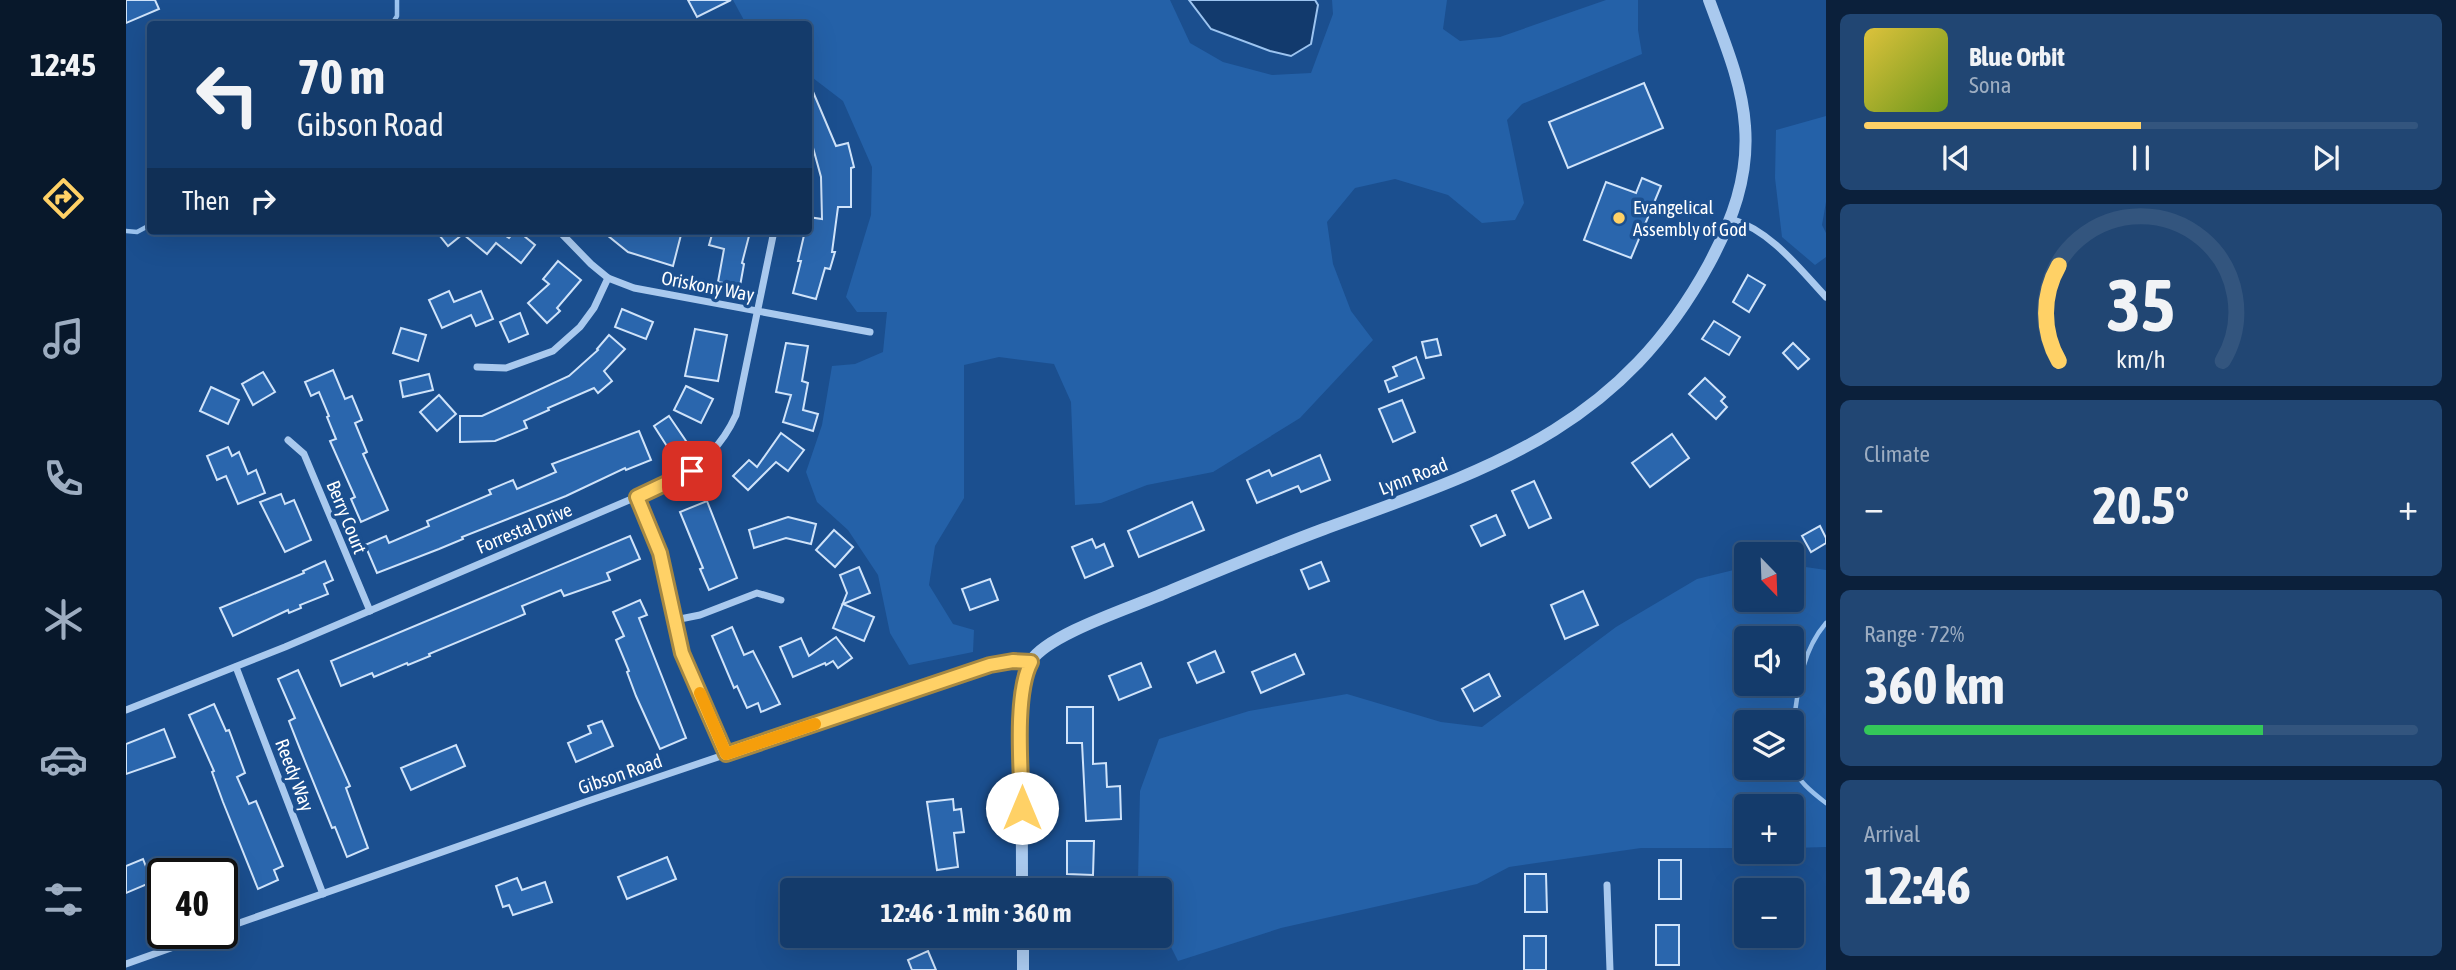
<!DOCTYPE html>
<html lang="en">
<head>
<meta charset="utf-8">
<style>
	body { margin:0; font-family:"Asap Condensed",sans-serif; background:#214673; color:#f1f3f6; height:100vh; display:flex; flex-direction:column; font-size:26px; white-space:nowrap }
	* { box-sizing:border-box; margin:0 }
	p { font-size:23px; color:#9dadc1 }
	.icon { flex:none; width:38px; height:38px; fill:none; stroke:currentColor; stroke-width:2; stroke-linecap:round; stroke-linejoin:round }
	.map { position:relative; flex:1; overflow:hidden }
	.panel { display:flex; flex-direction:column; gap:14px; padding:14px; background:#0b203b; width:630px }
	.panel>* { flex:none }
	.guide { position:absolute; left:21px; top:21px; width:665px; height:214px; border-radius:7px; box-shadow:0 7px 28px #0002,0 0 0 2px #33557e; background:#143b6b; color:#f1f3f6; overflow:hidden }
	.needle { width:46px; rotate:157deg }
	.controls { position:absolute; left:1608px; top:542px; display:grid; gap:14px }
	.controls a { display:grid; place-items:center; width:70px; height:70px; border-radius:7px; background:#143b6b; box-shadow:0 7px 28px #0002,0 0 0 2px #33557e; font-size:35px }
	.speed { position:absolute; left:21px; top:858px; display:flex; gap:14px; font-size:35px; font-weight:700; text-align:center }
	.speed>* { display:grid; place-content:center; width:91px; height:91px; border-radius:50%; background:#143b6b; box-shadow:0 7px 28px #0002,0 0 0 2px #33557e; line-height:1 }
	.speed .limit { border:4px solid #111; border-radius:10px; background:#fff; color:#111 }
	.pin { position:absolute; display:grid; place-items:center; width:60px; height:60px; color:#fff; margin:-30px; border-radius:14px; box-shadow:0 4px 10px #0006 }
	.me { position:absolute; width:77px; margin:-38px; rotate:0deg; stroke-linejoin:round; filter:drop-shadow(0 0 5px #0008) }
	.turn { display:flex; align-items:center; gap:24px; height:147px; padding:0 35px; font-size:32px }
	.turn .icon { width:91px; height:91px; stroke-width:2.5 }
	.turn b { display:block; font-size:49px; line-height:60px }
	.then { display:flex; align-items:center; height:66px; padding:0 35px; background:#0003; gap:14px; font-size:26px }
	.big { font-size:52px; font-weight:700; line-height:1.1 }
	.panel .card { flex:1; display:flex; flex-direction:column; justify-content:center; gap:10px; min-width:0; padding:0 24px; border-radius:10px; background:#214673 }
	.panel .dial { align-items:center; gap:0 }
	.dial svg { height:182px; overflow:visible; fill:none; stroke:#33557e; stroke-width:7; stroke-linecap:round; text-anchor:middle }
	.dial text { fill:#f1f3f6; stroke:none }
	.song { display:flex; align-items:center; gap:21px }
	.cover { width:84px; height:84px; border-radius:10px; background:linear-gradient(135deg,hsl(50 70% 55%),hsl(80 70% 35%)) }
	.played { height:7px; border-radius:4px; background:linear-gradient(90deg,#ffd166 50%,#33557e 50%) }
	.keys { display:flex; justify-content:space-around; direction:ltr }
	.heat { display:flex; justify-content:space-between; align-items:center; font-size:38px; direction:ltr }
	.charge { height:10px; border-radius:5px; background:linear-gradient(90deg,#34c759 72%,#33557e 0) }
	.trip { position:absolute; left:654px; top:878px; width:392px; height:70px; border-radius:7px; background:#143b6b; box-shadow:0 7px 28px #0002,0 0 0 2px #33557e; font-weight:700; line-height:70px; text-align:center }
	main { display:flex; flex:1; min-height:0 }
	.tab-bar { display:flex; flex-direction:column; width:126px; justify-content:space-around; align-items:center; background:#08182b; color:#9dadc1 }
	.tab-bar .icon { width:49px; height:49px }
	.tab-bar .on { color:#ffd166 }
	.tab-bar b { font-size:32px; color:#f1f3f6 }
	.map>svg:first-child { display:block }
	.green { fill:#2461a8; fill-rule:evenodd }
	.water { fill:#123a6d; stroke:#9cc4f0; stroke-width:2 }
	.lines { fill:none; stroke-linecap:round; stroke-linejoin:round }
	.stream { stroke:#9cc4f0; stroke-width:4.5 }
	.building { fill:#2a66ad; stroke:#cfe3fa; stroke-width:2 }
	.minor { stroke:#a9c9ee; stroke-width:7 }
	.tertiary { stroke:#a9c9ee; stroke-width:12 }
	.route-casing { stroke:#a68842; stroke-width:18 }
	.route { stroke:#ffd166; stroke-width:12 }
	.slow { stroke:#f59e0b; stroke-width:12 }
	.poi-dot { fill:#ffd166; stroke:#1b4f8f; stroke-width:2.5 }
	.labels { text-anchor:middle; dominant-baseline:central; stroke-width:7; stroke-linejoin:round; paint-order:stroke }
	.poi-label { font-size:19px; fill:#fff; stroke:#1b4f8f; text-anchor:start }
	.street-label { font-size:19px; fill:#fff; stroke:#1b4f8f }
</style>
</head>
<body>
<main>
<nav class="tab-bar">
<b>12:45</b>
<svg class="icon on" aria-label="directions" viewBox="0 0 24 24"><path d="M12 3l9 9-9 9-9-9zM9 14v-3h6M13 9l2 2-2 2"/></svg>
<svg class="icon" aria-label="music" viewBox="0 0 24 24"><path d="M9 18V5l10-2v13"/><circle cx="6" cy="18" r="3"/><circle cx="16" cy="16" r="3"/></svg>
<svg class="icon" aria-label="phone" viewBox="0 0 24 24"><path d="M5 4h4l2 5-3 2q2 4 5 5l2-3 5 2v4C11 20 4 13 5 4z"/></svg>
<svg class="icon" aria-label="climate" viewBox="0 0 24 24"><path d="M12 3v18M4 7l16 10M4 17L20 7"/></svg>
<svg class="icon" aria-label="car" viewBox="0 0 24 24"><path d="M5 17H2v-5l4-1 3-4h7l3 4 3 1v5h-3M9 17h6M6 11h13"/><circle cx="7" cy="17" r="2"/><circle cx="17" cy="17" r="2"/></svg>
<svg class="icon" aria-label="filters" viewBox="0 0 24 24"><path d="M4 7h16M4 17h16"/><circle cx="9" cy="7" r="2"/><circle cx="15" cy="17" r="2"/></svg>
</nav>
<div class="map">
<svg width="1700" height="970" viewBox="0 0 1700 970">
	<rect width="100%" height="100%" fill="#1b4f8f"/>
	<g class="green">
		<polygon points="607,0 1044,0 1064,43 1097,62 1146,75 1185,73 1207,14 1206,0 1321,0 1317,29 1334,41 1374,37 1480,0 1512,0 1512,30 1516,54 1396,104 1381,120 1398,203 1389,220 1356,223 1322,195 1269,179 1229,188 1201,222 1207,264 1225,311 1247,340 1174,418 1087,472 1021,485 975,503 949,505 945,402 928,364 873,357 838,365 838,498 809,546 803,585 827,624 848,630 847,652 783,665 764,633 752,575 722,530 691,502 680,472 696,425 706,366 729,364 757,352 761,312 731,312 720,297 745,215 746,167 717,101 683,75 682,24 620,24"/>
		<polygon points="1700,116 1700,202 1696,225 1700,233 1700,257 1689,265 1656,237 1649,178 1650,130"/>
		<path d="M1666 565 1700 570V847L1666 848V807H1620V848H1515L1383 867 1351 884 1155 928 1052 961 1034 925V891H1017L1012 880 1014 791 1033 739 1123 711 1221 694 1315 722 1356 727 1490 627 1571 579 1620 567V600H1666ZM1620 639H1666V684H1620ZM1620 723H1666V768H1620Z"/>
	</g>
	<polygon class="water" points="1063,0 1189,0 1192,5 1185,44 1165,56 1144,51 1085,29"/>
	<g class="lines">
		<g class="stream">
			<polyline points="266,24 271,16 271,0"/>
			<polyline points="0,231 11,232 24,225"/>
			<path d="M1666 734C1672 695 1673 654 1700 623"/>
			<path d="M1666 764C1670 780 1687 793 1700 803"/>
		</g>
	</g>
	<g class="building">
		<polygon points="0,0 29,0 33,9 0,23"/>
		<polygon points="562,0 605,0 571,17"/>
		<polygon points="682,80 710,146 722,143 728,167 725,168 725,207 712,207 706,252 709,252 704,269 699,268 690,299 667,293 675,261 672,261 679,231 682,231 682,217 696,219 695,177 686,144 682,146"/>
		<polygon points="1518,83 1537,128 1442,168 1423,122"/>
		<polygon points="1516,178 1535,186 1505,258 1458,240 1480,182 1510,193"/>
		<polygon points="310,231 380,231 377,234 383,238 389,231 392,231 409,245 395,263 370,243 361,254 337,234 322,246"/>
		<polygon points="476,231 556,231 547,266 502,252"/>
		<polygon points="587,231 605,231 623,236 616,263 618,264 614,286 592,282 598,249 583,245"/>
		<polygon points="432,261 455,280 431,308 434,311 421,323 402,303 423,284 417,279"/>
		<polygon points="1622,275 1639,285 1623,312 1607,302"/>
		<polygon points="323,291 328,302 355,291 367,319 350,326 345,315 316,328 303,300"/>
		<polygon points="496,309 527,322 520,339 489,327"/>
		<polygon points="394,313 402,334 383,342 374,322"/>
		<polygon points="1588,321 1614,337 1603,355 1576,339"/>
		<polygon points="275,328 300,335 292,361 267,353"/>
		<polygon points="569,329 601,335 592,381 559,376"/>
		<polygon points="483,335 499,349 478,371 486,381 472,393 468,388 422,408 423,410 398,421 401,428 369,441 334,442 334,416 356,416 443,376 472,350 471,349"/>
		<polygon points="1311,339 1315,355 1300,358 1296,342"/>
		<polygon points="660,343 682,346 676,381 682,383 677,410 692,414 687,431 657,422 665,395 650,392"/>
		<polygon points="1667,343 1683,359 1672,369 1657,353"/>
		<polygon points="1290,357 1298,378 1263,392 1259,381 1271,376 1267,367"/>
		<polygon points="207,370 219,399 226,396 236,420 229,423 241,452 237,454 262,510 235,522 225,499 229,497 204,441 210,439 201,417 203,416 193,392 185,396 179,382"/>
		<polygon points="137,372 149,392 127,405 116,384"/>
		<polygon points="303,374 307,390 277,397 274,381"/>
		<polygon points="1579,378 1599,397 1595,401 1601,407 1590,419 1563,394"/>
		<polygon points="560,386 587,399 575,423 548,410"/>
		<polygon points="85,387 113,400 102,424 74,411"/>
		<polygon points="313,395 330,414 311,431 294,412"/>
		<polygon points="1276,400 1289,432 1267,442 1253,409"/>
		<polygon points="543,416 560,441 544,451 528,426"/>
		<polygon points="513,431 525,460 500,470 499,468 440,496 336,537 337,539 313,549 251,573 239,545 260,536 263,543 303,526 301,521 365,494 363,490 387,480 391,489 430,472 426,464"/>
		<polygon points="655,433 678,450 662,471 650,462 622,490 607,476 623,460 631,467"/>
		<polygon points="1546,434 1563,458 1524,487 1506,463"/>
		<polygon points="102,447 106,456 113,452 122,474 130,470 139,493 112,504 100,476 91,480 81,456"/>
		<polygon points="1194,455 1204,480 1175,492 1172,486 1131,503 1121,480 1143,470 1146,476"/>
		<polygon points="1408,481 1425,518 1403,528 1386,491"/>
		<polygon points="155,494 159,504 168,500 185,540 159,552 134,502"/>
		<polygon points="581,501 611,578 583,590 574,569 577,568 554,512"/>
		<polygon points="1066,502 1078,530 1013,557 1002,531"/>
		<polygon points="1370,515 1379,535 1355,546 1345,526"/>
		<polygon points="662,517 690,524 685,544 660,538 628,548 623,530"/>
		<polygon points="1694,526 1700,538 1700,543 1685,552 1676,536"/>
		<polygon points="708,530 727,547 709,567 690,550"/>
		<polygon points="504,536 514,559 481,573 484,580 438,596 435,590 396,606 399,614 303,654 304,656 282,665 281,663 248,677 246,673 215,686 205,661"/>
		<polygon points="966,539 970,548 978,544 987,566 959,578 946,547"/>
		<polygon points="199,561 207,580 198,584 202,594 174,605 175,608 163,613 162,610 107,636 94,608 178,573 177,571"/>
		<polygon points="1195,562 1203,581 1183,589 1175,570"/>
		<polygon points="733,567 744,593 717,604 748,617 738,641 707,628 721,593 714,575"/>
		<polygon points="864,579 872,600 844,610 836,589"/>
		<polygon points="1457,591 1472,625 1439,639 1425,605"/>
		<polygon points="514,600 521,615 513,618 560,738 534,749 510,696 501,672 503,671 490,640 498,636 487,612"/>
		<polygon points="606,627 618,655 627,651 654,704 635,712 632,703 621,708 611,686 608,688 586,636"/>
		<polygon points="710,637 726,658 712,668 707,661 700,665 699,663 667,677 654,647 675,638 683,656"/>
		<polygon points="1089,651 1098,672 1071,683 1062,663"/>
		<polygon points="1169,654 1178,674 1135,693 1126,672"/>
		<polygon points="1015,663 1025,687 993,700 983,676"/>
		<polygon points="172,670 224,786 220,788 242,848 221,857 209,827 206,828 174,749 163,721 169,718 152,679"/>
		<polygon points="1363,674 1374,696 1348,711 1336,689"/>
		<polygon points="88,704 100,731 103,730 119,773 111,777 123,804 130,801 157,866 148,870 152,880 132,889 97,802 86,772 88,771 63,715"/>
		<polygon points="941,707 967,707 967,764 980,763 981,787 994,786 995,819 960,821 956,743 941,743"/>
		<polygon points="476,721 487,746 450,762 442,743 465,733 462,726"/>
		<polygon points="38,729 49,757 0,774 0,744"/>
		<polygon points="330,745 339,766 285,790 275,768"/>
		<polygon points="827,799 828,810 835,809 838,832 828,833 832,867 811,870 801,802"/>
		<polygon points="941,841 968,841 967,875 941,874"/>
		<polygon points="541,857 550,879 501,899 492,877"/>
		<polygon points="17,859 26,882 0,893 0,866"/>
		<rect x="1533" y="860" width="22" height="39"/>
		<polygon points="1399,874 1420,874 1421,912 1399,912"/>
		<polygon points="391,878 396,890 419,882 426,902 387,915 383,905 377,907 370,886"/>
		<rect x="1530" y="925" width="23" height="40"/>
		<rect x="1398" y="936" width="22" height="34"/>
		<polygon points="802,951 810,970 786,970 782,960"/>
	</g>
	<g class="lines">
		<g class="minor">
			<path d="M1605 219C1644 230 1673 268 1700 297"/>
			<polyline points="433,231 465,264 482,278 508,288 744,332"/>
			<polyline points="351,367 380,368 427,351 454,327 468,308 482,278"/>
			<polyline points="162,440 178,454 244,611"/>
			<polyline points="511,497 534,553 556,653 600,754"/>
			<polyline points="549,620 574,615 631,593 655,600"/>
			<polyline points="110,667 197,894"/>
			<path d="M0 710 159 647 543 483C574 468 596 446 610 415L648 231"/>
			<polyline points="1481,885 1484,970"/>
			<polyline points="96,929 459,802 864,665 887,661 905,662"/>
			<polyline points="0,964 87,933"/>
		</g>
		<g class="tertiary">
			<path d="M896 891C896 851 896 812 895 772 895 742 889 687 905 661 922 634 1007 607 1039 593 1092 571 1144 549 1198 529 1363 469 1493 429 1583 264 1606 221 1623 177 1619 126 1616 82 1598 41 1583 0"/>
			<polyline points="897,936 897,970"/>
		</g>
	</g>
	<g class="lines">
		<defs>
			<path id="route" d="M566 471 511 497 534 553 556 653 600 754 864 665 887 661 905 662C888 694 895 770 896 808"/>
		</defs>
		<use href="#route" class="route-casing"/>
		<use href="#route" class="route"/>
		<polyline class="slow" points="574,693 600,754 689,724"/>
	</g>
	<circle class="poi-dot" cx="1493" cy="218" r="7"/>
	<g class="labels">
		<g class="poi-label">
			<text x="1507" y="207">Evangelical<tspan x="1507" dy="22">Assembly of God</tspan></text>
		</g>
		<g class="street-label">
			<text transform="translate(582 286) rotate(11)">Oriskony Way</text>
			<text transform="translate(1287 476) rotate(-21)">Lynn Road</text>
			<text transform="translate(221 517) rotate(68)">Berry Court</text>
			<text transform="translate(398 528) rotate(-23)">Forrestal Drive</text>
			<text transform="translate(494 774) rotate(-19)">Gibson Road</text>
			<text transform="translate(169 775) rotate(69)">Reedy Way</text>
		</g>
	</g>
</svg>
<div class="controls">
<a><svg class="needle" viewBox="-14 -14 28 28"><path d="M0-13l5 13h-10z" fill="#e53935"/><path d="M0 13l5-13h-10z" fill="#9dadc1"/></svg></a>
<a><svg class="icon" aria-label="sound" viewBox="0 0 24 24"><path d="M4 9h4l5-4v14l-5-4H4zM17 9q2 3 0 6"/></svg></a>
<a><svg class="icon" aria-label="layers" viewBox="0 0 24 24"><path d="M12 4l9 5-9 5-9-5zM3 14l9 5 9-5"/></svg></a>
<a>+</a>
<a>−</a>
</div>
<div class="speed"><div class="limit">40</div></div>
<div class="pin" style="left:566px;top:471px;background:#d93025"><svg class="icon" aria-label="arrive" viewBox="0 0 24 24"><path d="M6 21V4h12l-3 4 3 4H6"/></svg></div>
<svg class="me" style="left:896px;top:808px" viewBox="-20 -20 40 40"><circle r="19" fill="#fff"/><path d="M0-13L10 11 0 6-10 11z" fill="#ffd166"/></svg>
<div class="trip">12:46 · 1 min · 360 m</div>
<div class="guide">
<div class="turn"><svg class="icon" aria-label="left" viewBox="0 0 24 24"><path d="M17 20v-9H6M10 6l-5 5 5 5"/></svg><div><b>70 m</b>Gibson Road</div></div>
<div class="then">Then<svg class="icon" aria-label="right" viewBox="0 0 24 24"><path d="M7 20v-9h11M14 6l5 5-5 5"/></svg></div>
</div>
</div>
<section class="panel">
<div class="card">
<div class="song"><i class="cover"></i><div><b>Blue Orbit</b><p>Sona</p></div></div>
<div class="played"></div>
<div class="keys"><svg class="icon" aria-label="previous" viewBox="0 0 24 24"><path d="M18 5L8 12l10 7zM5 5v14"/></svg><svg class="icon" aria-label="pause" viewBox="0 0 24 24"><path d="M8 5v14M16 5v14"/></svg><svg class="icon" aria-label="next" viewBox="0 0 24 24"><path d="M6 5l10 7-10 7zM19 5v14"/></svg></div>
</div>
<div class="card dial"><svg viewBox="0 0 100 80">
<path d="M14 69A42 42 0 1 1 86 69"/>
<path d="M14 69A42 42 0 0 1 14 27" stroke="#ffd166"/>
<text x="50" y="56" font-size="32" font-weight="700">35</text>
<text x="50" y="72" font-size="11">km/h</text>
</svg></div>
<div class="card"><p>Climate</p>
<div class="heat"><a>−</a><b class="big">20.5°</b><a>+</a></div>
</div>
<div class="card"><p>Range · 72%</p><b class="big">360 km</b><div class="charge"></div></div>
<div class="card"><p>Arrival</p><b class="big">12:46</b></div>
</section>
</main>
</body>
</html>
